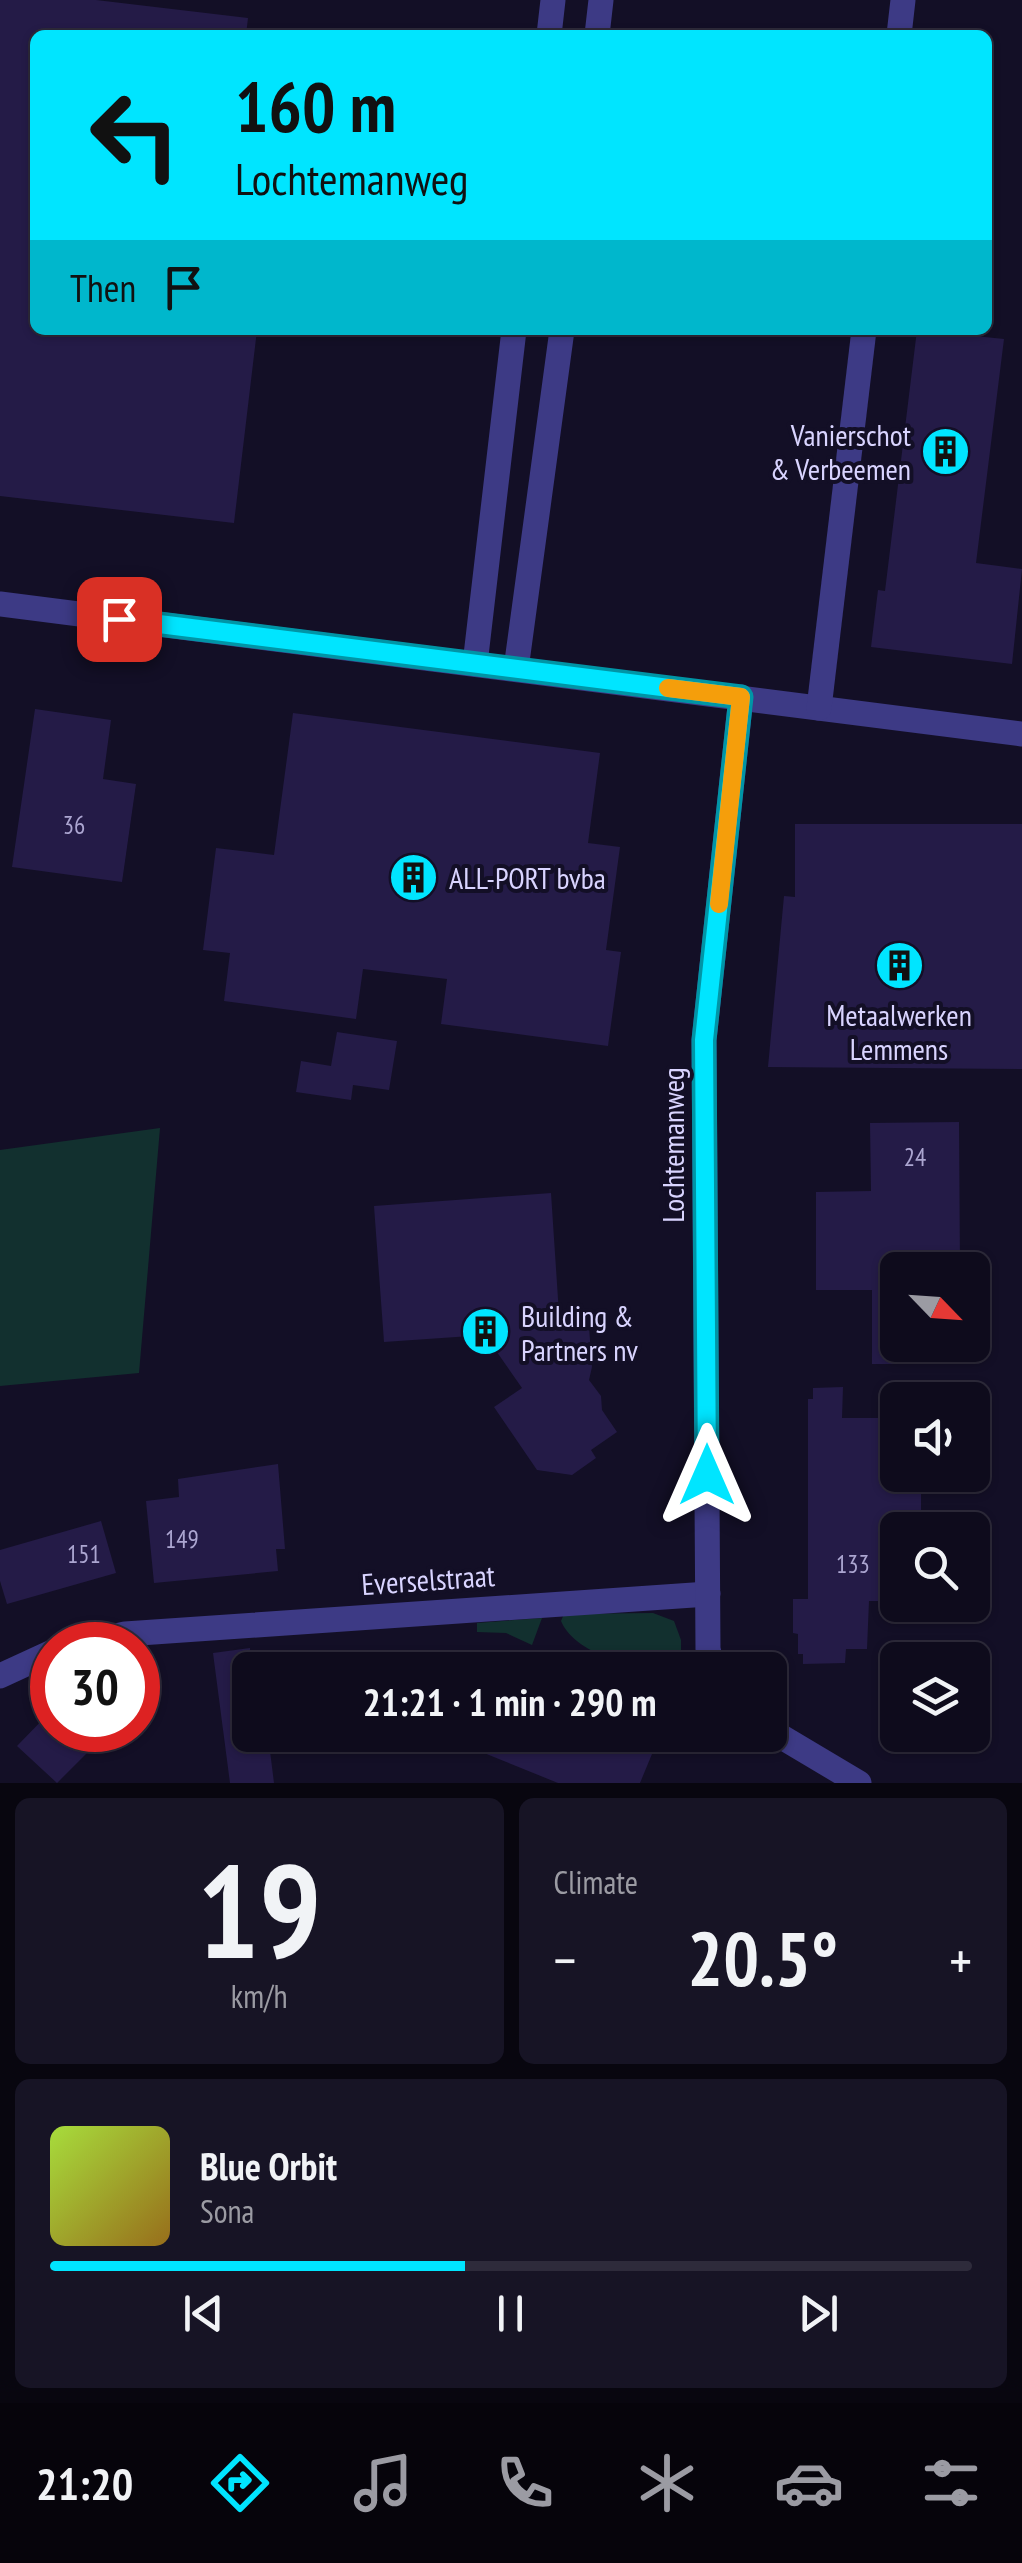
<!DOCTYPE html>
<html lang="en">
<head>
<meta charset="utf-8">
<style>
	body { margin:0; font-family:"PT Sans Narrow",sans-serif; background:#171425; color:#f1f3f6; height:100vh; display:flex; flex-direction:column; font-size:38px; white-space:nowrap }
	* { box-sizing:border-box; margin:0 }
	p { font-size:32px; color:#9b9ba3 }
	.icon { flex:none; width:55px; height:55px; fill:none; stroke:currentColor; stroke-width:2; stroke-linecap:round; stroke-linejoin:round }
	.map { position:relative; height:1783px; overflow:hidden }
	.drawer { display:flex; flex-direction:column; gap:15px; padding:15px; background:#08060f; flex:1 }
	.drawer>* { flex:none }
	.top-card { position:absolute; left:30px; top:30px; width:962px; height:305px; border-radius:15px; box-shadow:0 2px 8px #0004,0 0 0 2px #2e2b3b; background:#00e5ff; color:#111; overflow:hidden }
	.needle { width:65px; rotate:115deg }
	.tools { position:absolute; left:880px; top:1252px; display:grid; gap:20px }
	.tools a { display:grid; place-items:center; width:110px; height:110px; border-radius:15px; background:#0e0b1c; box-shadow:0 2px 8px #0004,0 0 0 2px #2e2b3b; font-size:50px }
	.speed { position:absolute; left:30px; top:1622px; display:flex; gap:20px; font-size:50px; font-weight:700; text-align:center }
	.speed>* { display:grid; place-content:center; width:130px; height:130px; border-radius:50%; background:#0e0b1c; box-shadow:0 2px 8px #0004,0 0 0 2px #2e2b3b; line-height:1 }
	.speed .limit { border:15px solid #d22; background:#fff; color:#111 }
	.pin { position:absolute; display:grid; place-items:center; width:85px; height:85px; color:#fff; margin:-42px; border-radius:20px; box-shadow:0 5px 15px #0006 }
	.me { position:absolute; width:110px; margin:-55px; rotate:0deg; stroke-linejoin:round; filter:drop-shadow(0 0 8px #0008) }
	.turn { display:flex; align-items:center; gap:35px; height:210px; padding:0 40px; font-size:45px }
	.turn .icon { width:130px; height:130px; stroke-width:2.5 }
	.turn b { display:block; font-size:70px; line-height:85px }
	.then { display:flex; align-items:center; height:95px; padding:0 40px; background:#0003; gap:20px; font-size:38px }
	.big { font-size:75px; font-weight:700; line-height:1.1 }
	.drawer .tile { flex:1; display:flex; flex-direction:column; justify-content:center; gap:15px; min-width:0; padding:0 35px; border-radius:15px; background:#171425 }
	.drawer .dial { align-items:center; gap:0 }
	.dial b { font-size:130px; line-height:1 }
	.song { display:flex; align-items:center; gap:30px }
	.cover { width:120px; height:120px; border-radius:15px; background:linear-gradient(135deg,hsl(80 70% 55%),hsl(40 70% 35%)) }
	.played { height:10px; border-radius:5px; background:linear-gradient(90deg,#00e5ff 45%,#2e2b3b 45%) }
	.keys { display:flex; justify-content:space-around; direction:ltr }
	.heat { display:flex; justify-content:space-between; align-items:center; font-size:55px; direction:ltr }
	.drawer .tiles { flex:1; display:grid; gap:15px; grid-template-columns:1fr 1fr }
	.tile:last-child { grid-column:span 2 }
	.trip { position:absolute; left:232px; top:1652px; width:555px; height:100px; border-radius:15px; background:#0e0b1c; box-shadow:0 2px 8px #0004,0 0 0 2px #2e2b3b; font-weight:700; line-height:100px; text-align:center }
	.tabs { display:flex; height:160px; justify-content:space-around; align-items:center; background:#06040b; color:#9b9ba3 }
	.tabs .icon { width:70px; height:70px }
	.tabs .selected { color:#00e5ff }
	.tabs b { font-size:45px; color:#f1f3f6 }
	.map>svg:first-child { display:block }
	.green { fill:#12302f }
	.building { fill:#241b47 }
	.lines { fill:none; stroke-linecap:round; stroke-linejoin:round }
	.minor { stroke:#3d3a85; stroke-width:25 }
	.route-casing { stroke:#0095a6; stroke-width:25 }
	.route { stroke:#00e5ff; stroke-width:18 }
	.slow { stroke:#f59e0b; stroke-width:18 }
	.labels { text-anchor:middle; dominant-baseline:central; stroke-width:8; stroke-linejoin:round; paint-order:stroke }
	.number-label { font-size:25px; fill:#aca6d1 }
	.poi-label { font-size:30px; fill:#d9d4ff; stroke:#130f26; text-anchor:start }
	.street-label { font-size:30px; fill:#d9d4ff; stroke:#130f26 }
</style>
</head>
<body>
<div class="map">
<svg width="1022" height="1783" viewBox="0 0 1022 1783">
	<rect width="100%" height="100%" fill="#130f26"/>
	<g class="green">
		<polygon points="160,1128 139,1373 0,1386 0,1150"/>
		<path d="M653 1613 674 1621 681 1640V1670C643 1670 577 1658 561 1621L564 1614Z"/>
		<polygon points="542,1618 532,1645 506,1633 477,1632 477,1623"/>
	</g>
	<g class="building">
		<polygon points="0,0 96,0 248,18 246,35 35,35 35,330 257,330 234,523 0,496"/>
		<polygon points="917,330 1004,339 976,563 1022,569 1012,664 871,647 878,590 885,591"/>
		<polygon points="35,709 111,720 103,779 136,784 122,882 12,867"/>
		<polygon points="293,713 600,753 588,843 620,847 606,950 621,952 608,1046 441,1024 447,979 363,969 356,1019 224,1001 230,953 203,950 216,848 274,855"/>
		<polygon points="795,824 1022,824 1022,1069 768,1067 784,896 795,897"/>
		<polygon points="337,1032 397,1041 389,1090 353,1085 351,1100 296,1092 301,1061 331,1066"/>
		<polygon points="959,1122 960,1270 898,1270 898,1364 872,1364 872,1290 816,1290 816,1192 871,1191 870,1123"/>
		<polygon points="551,1193 560,1329 589,1327 592,1367 589,1380 601,1396 602,1410 617,1432 591,1450 596,1458 572,1475 537,1470 494,1407 522,1388 485,1335 384,1342 374,1206"/>
		<polygon points="843,1387 842,1418 898,1418 898,1475 921,1475 921,1530 898,1530 898,1601 869,1601 867,1649 846,1649 845,1663 803,1664 803,1654 798,1654 798,1634 793,1633 793,1599 808,1599 808,1399 813,1399 813,1388"/>
		<polygon points="278,1464 285,1549 276,1549 278,1571 154,1583 146,1501 179,1497 178,1479"/>
		<polygon points="101,1521 116,1573 7,1604 0,1581 0,1550"/>
		<polygon points="250,1648 250,1735 268,1735 274,1783 230,1783 213,1653"/>
		<polygon points="52,1710 52,1730 83,1730 96,1744 57,1783 17,1746"/>
		<polygon points="653,1735 647,1752 652,1754 640,1783 558,1783 442,1736"/>
	</g>
	<g class="lines">
		<g class="minor">
			<polyline points="549,35 553,0"/>
			<polyline points="597,35 601,0"/>
			<polyline points="899,35 903,0"/>
			<polyline points="0,604 1022,734"/>
			<polyline points="475,664 514,330"/>
			<polyline points="516,669 562,330"/>
			<polyline points="819,708 864,330"/>
			<polyline points="77,1645 125,1634 708,1594"/>
			<polyline points="713,1670 708,1649 704,1040 741,697"/>
			<polyline points="0,1676 52,1652"/>
			<polyline points="770,1730 859,1783"/>
		</g>
	</g>
	<g class="lines">
		<defs>
			<polyline id="route" points="119,619 741,697 704,1040 707,1475"/>
		</defs>
		<use href="#route" class="route-casing"/>
		<use href="#route" class="route"/>
		<polyline class="slow" points="668,688 741,697 719,904"/>
	</g>
	<defs>
		<symbol id="building-disc" viewBox="-11 -11 22 22"><circle r="9.5" fill="#00e5ff" stroke="#130f26"/><path d="M-4-6H4V6H1V3H-1V6H-4ZM-2.5-4.3h1.7v1.8h-1.7ZM.8-4.3h1.7v1.8H.8ZM-2.5-1h1.7V.8h-1.7ZM.8-1h1.7V.8H.8Z" fill="#111"/></symbol>
	</defs>
	<g fill-rule="evenodd">
		<use href="#building-disc" x="918" y="424" width="55" height="55"/>
		<use href="#building-disc" x="386" y="850" width="55" height="55"/>
		<use href="#building-disc" x="872" y="938" width="55" height="55"/>
		<use href="#building-disc" x="458" y="1304" width="55" height="55"/>
	</g>
	<g class="labels">
		<g class="number-label">
			<text x="74" y="825">36</text>
			<text x="915" y="1157">24</text>
			<text x="182" y="1539">149</text>
			<text x="84" y="1554">151</text>
			<text x="853" y="1564">133</text>
		</g>
		<g class="poi-label">
			<text x="911" y="434" text-anchor="end">Vanierschot<tspan x="911" dy="34">&amp; Verbeemen</tspan></text>
			<text x="449" y="877">ALL-PORT bvba</text>
			<text x="899" y="1014" text-anchor="middle">Metaalwerken<tspan x="899" dy="34">Lemmens</tspan></text>
			<text x="521" y="1315">Building &amp;<tspan x="521" dy="34">Partners nv</tspan></text>
		</g>
		<g class="street-label">
			<text transform="translate(672 1145) rotate(-90)">Lochtemanweg</text>
			<text transform="translate(428 1579) rotate(-4)">Everselstraat</text>
		</g>
	</g>
</svg>
<div class="tools">
<a><svg class="needle" viewBox="-14 -14 28 28"><path d="M0-13l5 13h-10z" fill="#e53935"/><path d="M0 13l5-13h-10z" fill="#9b9ba3"/></svg></a>
<a><svg class="icon" aria-label="sound" viewBox="0 0 24 24"><path d="M4 9h4l5-4v14l-5-4H4zM17 9q2 3 0 6"/></svg></a>
<a><svg class="icon" aria-label="search" viewBox="0 0 24 24"><circle cx="10" cy="10" r="6"/><path d="M15 15l6 6"/></svg></a>
<a><svg class="icon" aria-label="layers" viewBox="0 0 24 24"><path d="M12 4l9 5-9 5-9-5zM3 14l9 5 9-5"/></svg></a>
</div>
<div class="speed"><div class="limit">30</div></div>
<div class="pin" style="left:119px;top:619px;background:#d93025"><svg class="icon" aria-label="arrive" viewBox="0 0 24 24"><path d="M6 21V4h12l-3 4 3 4H6"/></svg></div>
<svg class="me" style="left:707px;top:1475px" viewBox="-20 -20 40 40"><path d="M0-17L14 15 0 8-14 15z" fill="#00e5ff" stroke="#fff" stroke-width="4"/></svg>
<div class="trip">21:21 · 1 min · 290 m</div>
<div class="top-card">
<div class="turn"><svg class="icon" aria-label="left" viewBox="0 0 24 24"><path d="M17 20v-9H6M10 6l-5 5 5 5"/></svg><div><b>160 m</b>Lochtemanweg</div></div>
<div class="then">Then<svg class="icon" aria-label="arrive" viewBox="0 0 24 24"><path d="M6 21V4h12l-3 4 3 4H6"/></svg></div>
</div>
</div>
<section class="drawer">
<div class="tiles">
<div class="tile dial"><b>19</b><p>km/h</p></div>
<div class="tile"><p>Climate</p>
<div class="heat"><a>−</a><b class="big">20.5°</b><a>+</a></div>
</div>
<div class="tile">
<div class="song"><i class="cover"></i><div><b>Blue Orbit</b><p>Sona</p></div></div>
<div class="played"></div>
<div class="keys"><svg class="icon" aria-label="previous" viewBox="0 0 24 24"><path d="M18 5L8 12l10 7zM5 5v14"/></svg><svg class="icon" aria-label="pause" viewBox="0 0 24 24"><path d="M8 5v14M16 5v14"/></svg><svg class="icon" aria-label="next" viewBox="0 0 24 24"><path d="M6 5l10 7-10 7zM19 5v14"/></svg></div>
</div>
</div>
</section>
<nav class="tabs">
<b>21:20</b>
<svg class="icon selected" aria-label="directions" viewBox="0 0 24 24"><path d="M12 3l9 9-9 9-9-9zM9 14v-3h6M13 9l2 2-2 2"/></svg>
<svg class="icon" aria-label="music" viewBox="0 0 24 24"><path d="M9 18V5l10-2v13"/><circle cx="6" cy="18" r="3"/><circle cx="16" cy="16" r="3"/></svg>
<svg class="icon" aria-label="phone" viewBox="0 0 24 24"><path d="M5 4h4l2 5-3 2q2 4 5 5l2-3 5 2v4C11 20 4 13 5 4z"/></svg>
<svg class="icon" aria-label="climate" viewBox="0 0 24 24"><path d="M12 3v18M4 7l16 10M4 17L20 7"/></svg>
<svg class="icon" aria-label="car" viewBox="0 0 24 24"><path d="M5 17H2v-5l4-1 3-4h7l3 4 3 1v5h-3M9 17h6M6 11h13"/><circle cx="7" cy="17" r="2"/><circle cx="17" cy="17" r="2"/></svg>
<svg class="icon" aria-label="filters" viewBox="0 0 24 24"><path d="M4 7h16M4 17h16"/><circle cx="9" cy="7" r="2"/><circle cx="15" cy="17" r="2"/></svg>
</nav>
</body>
</html>
